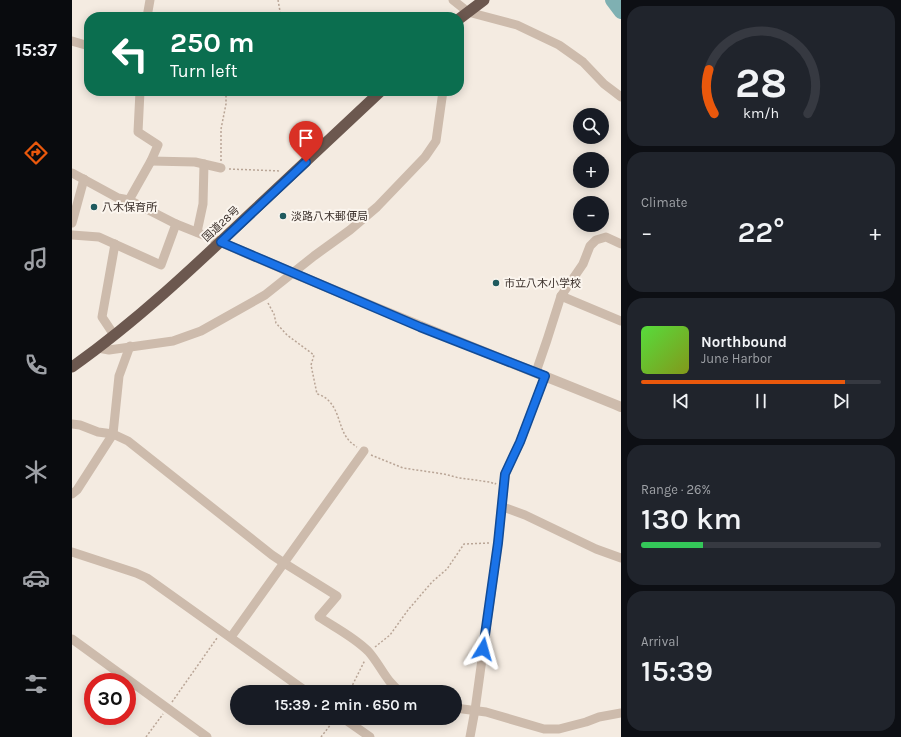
<!DOCTYPE html>
<html lang="en">
<head>
<meta charset="utf-8">
<style>
	body { margin:0; font-family:Karla,"Noto Sans JP",sans-serif; background:#20242c; color:#f1f3f6; height:100vh; display:flex; flex-direction:column; font-size:15px; white-space:nowrap }
	* { box-sizing:border-box; margin:0 }
	p { font-size:13px; color:#9ea1a6 }
	.icon { flex:none; width:22px; height:22px; fill:none; stroke:currentColor; stroke-width:2; stroke-linecap:round; stroke-linejoin:round }
	.map { position:relative; flex:1; overflow:hidden }
	.sheet { display:flex; flex-direction:column; gap:6px; padding:6px; background:#0d0f14; width:280px }
	.sheet>* { flex:none }
	.guide { position:absolute; left:12px; top:12px; width:380px; height:84px; border-radius:16px; box-shadow:0 2px 10px #0003; background:#0b6e4f; color:#fff; overflow:hidden }
	.controls { position:absolute; left:501px; top:108px; display:grid; gap:8px }
	.controls a { display:grid; place-items:center; width:36px; height:36px; border-radius:50%; background:#171b24; box-shadow:0 2px 10px #0003; font-size:20px }
	.speed { position:absolute; left:12px; top:673px; display:flex; gap:8px; font-size:20px; font-weight:700; text-align:center }
	.speed>* { display:grid; place-content:center; width:52px; height:52px; border-radius:50%; background:#171b24; box-shadow:0 2px 10px #0003; line-height:1 }
	.speed .limit { border:6px solid #d22; background:#fff; color:#111 }
	.pin { position:absolute; display:grid; place-items:center; width:34px; height:34px; color:#fff; margin:-41px -17px; border-radius:50% 50% 50% 0; rotate:-45deg; box-shadow:0 0 4px #0007 }
	.pin .icon { rotate:45deg }
	.me { position:absolute; width:44px; margin:-22px; rotate:8deg; stroke-linejoin:round; filter:drop-shadow(0 0 3px #0008) }
	.turn { display:flex; align-items:center; gap:14px; height:84px; padding:0 20px; font-size:18px }
	.turn .icon { width:52px; height:52px; stroke-width:2.5 }
	.turn b { display:block; font-size:28px; line-height:34px }
	.big { font-size:30px; font-weight:600; line-height:1.1 }
	.sheet .card { flex:1; display:flex; flex-direction:column; justify-content:center; gap:6px; min-width:0; padding:0 14px; border-radius:16px; background:#20242c }
	.sheet .dial { align-items:center; gap:0 }
	.dial svg { height:104px; overflow:visible; fill:none; stroke:#363941; stroke-width:7; stroke-linecap:round; text-anchor:middle }
	.dial text { fill:#f1f3f6; stroke:none }
	.song { display:flex; align-items:center; gap:12px }
	.cover { width:48px; height:48px; border-radius:6px; background:linear-gradient(135deg,hsl(110 70% 55%),hsl(70 70% 35%)) }
	.played { height:4px; border-radius:2px; background:linear-gradient(90deg,#ea580c 85%,#363941 85%) }
	.keys { display:flex; justify-content:space-around; direction:ltr }
	.heat { display:flex; justify-content:space-between; align-items:center; font-size:22px; direction:ltr }
	.charge { height:6px; border-radius:3px; background:linear-gradient(90deg,#34c759 26%,#363941 0) }
	.trip { position:absolute; left:158px; top:685px; width:232px; height:40px; border-radius:20px; background:#171b24; box-shadow:0 2px 10px #0003; font-weight:600; line-height:40px; text-align:center }
	main { display:flex; flex:1; min-height:0 }
	.tabs { display:flex; flex-direction:column; width:72px; justify-content:space-around; align-items:center; background:#090b0e; color:#9ea1a6 }
	.tabs .icon { width:28px; height:28px }
	.tabs .selected { color:#ea580c }
	.tabs b { font-size:18px; color:#f1f3f6 }
	.map>svg:first-child { display:block }
	.lines { fill:none; stroke-linecap:round; stroke-linejoin:round }
	.river { stroke:#7fb0b2; stroke-width:14 }
	.path { stroke:#b9a596; stroke-width:1.5; stroke-dasharray:2 2; stroke-linecap:butt }
	.minor { stroke:#cdbbac; stroke-width:9 }
	.tertiary { stroke:#cdbbac; stroke-width:10 }
	.trunk { stroke:#6c584f; stroke-width:11 }
	.route-casing { stroke:#114b97; stroke-width:10 }
	.route { stroke:#1a73e8; stroke-width:7 }
	.poi-dot { fill:#1f5a5e; stroke:#fbf5ee; stroke-width:1.5 }
	.labels { text-anchor:middle; dominant-baseline:central; stroke-width:4; stroke-linejoin:round; paint-order:stroke }
	.poi-label { font-size:11px; fill:#3b302b; stroke:#fbf5ee; text-anchor:start }
	.street-label { font-size:11px; fill:#3b302b; stroke:#fbf5ee }
</style>
</head>
<body>
<main>
<nav class="tabs">
<b>15:37</b>
<svg class="icon selected" aria-label="directions" viewBox="0 0 24 24"><path d="M12 3l9 9-9 9-9-9zM9 14v-3h6M13 9l2 2-2 2"/></svg>
<svg class="icon" aria-label="music" viewBox="0 0 24 24"><path d="M9 18V5l10-2v13"/><circle cx="6" cy="18" r="3"/><circle cx="16" cy="16" r="3"/></svg>
<svg class="icon" aria-label="phone" viewBox="0 0 24 24"><path d="M5 4h4l2 5-3 2q2 4 5 5l2-3 5 2v4C11 20 4 13 5 4z"/></svg>
<svg class="icon" aria-label="climate" viewBox="0 0 24 24"><path d="M12 3v18M4 7l16 10M4 17L20 7"/></svg>
<svg class="icon" aria-label="car" viewBox="0 0 24 24"><path d="M5 17H2v-5l4-1 3-4h7l3 4 3 1v5h-3M9 17h6M6 11h13"/><circle cx="7" cy="17" r="2"/><circle cx="17" cy="17" r="2"/></svg>
<svg class="icon" aria-label="filters" viewBox="0 0 24 24"><path d="M4 7h16M4 17h16"/><circle cx="9" cy="7" r="2"/><circle cx="15" cy="17" r="2"/></svg>
</nav>
<div class="map">
<svg width="549" height="737" viewBox="0 0 549 737">
	<rect width="100%" height="100%" fill="#f4ebe1"/>
	<g class="lines">
		<polyline class="river" points="540,0 549,12"/>
		<g class="path">
			<polyline points="206,0 209,17"/>
			<polyline points="149,161 149,129 154,104 154,91"/>
			<polyline points="157,169 209,171"/>
			<path d="M196 303 202 314 204 323 215 335 242 355 239 365 245 394C249 395 253 397 256 400 271 415 265 435 285 447"/>
			<polyline points="299,455 331,468 372,474 387,478 418,482 423,484 424,483"/>
			<polyline points="303,647 318,635 336,610 360,582 375,569 392,544 417,543"/>
			<polyline points="277,692 293,660"/>
			<polyline points="100,702 145,638"/>
			<polyline points="74,737 91,714"/>
			<polyline points="249,737 263,719"/>
		</g>
		<g class="minor">
			<polyline points="381,0 396,12 445,25 487,45 511,62 532,84 549,97"/>
			<polyline points="75,17 78,0"/>
			<polyline points="0,41 17,46"/>
			<polyline points="79,161 123,162 149,168"/>
			<polyline points="0,173 46,198 57,200 104,224 149,242"/>
			<polyline points="57,200 79,161 86,145 66,132 68,91"/>
			<polyline points="0,223 12,179"/>
			<polyline points="125,232 131,204 132,164"/>
			<polyline points="0,235 27,237 89,265 104,224"/>
			<polyline points="489,296 549,321"/>
			<polyline points="42,335 30,317 43,244"/>
			<polyline points="26,348 37,350 101,341 129,331 193,295 242,256 278,230 305,207 353,157 364,141 371,91"/>
			<polyline points="464,372 475,340 489,296 511,264 518,246 524,240 534,237 549,244"/>
			<path d="M0 424 8 425 26 432 41 434 56 441 200 555 212 563 265 596 247 617C264 628 282 637 296 651 308 664 314 682 329 692"/>
			<polyline points="0,494 5,490 41,434 47,376 58,346"/>
			<polyline points="431,507 453,515 524,549 549,558"/>
			<polyline points="0,552 64,573 75,578 235,692"/>
			<polyline points="159,637 292,451"/>
			<polyline points="0,639 135,737"/>
			<polyline points="383,708 414,712 472,729 487,729 514,722 527,717 549,713"/>
			<polyline points="271,718 298,737"/>
			<polyline points="398,737 403,710 426,543 433,474 448,442 473,376"/>
		</g>
		<path class="tertiary" d="M149 242C281 300 415 353 549 407"/>
		<g class="trunk">
			<polyline points="387,19 412,0"/>
			<path d="M0 367C65 321 123 266 181 211 224 171 266 131 309 91"/>
		</g>
	</g>
	<g class="lines">
		<defs>
			<polyline id="route" points="234,162 149,242 348,327 473,376 448,442 433,474 426,543 411,649"/>
		</defs>
		<use href="#route" class="route-casing"/>
		<use href="#route" class="route"/>
	</g>
	<g class="poi-dot">
		<circle cx="22" cy="207" r="4"/>
		<circle cx="211" cy="216" r="4"/>
		<circle cx="424" cy="283" r="4"/>
	</g>
	<g class="labels">
		<g class="poi-label">
			<text x="30" y="207">八木保育所</text>
			<text x="219" y="216">淡路八木郵便局</text>
			<text x="432" y="283">市立八木小学校</text>
		</g>
		<g class="street-label">
			<text transform="translate(149 224) rotate(-43)">国道28号</text>
		</g>
	</g>
</svg>
<div class="controls">
<a><svg class="icon" aria-label="search" viewBox="0 0 24 24"><circle cx="10" cy="10" r="6"/><path d="M15 15l6 6"/></svg></a>
<a>+</a>
<a>−</a>
</div>
<div class="speed"><div class="limit">30</div></div>
<div class="pin" style="left:234px;top:162px;background:#d93025"><svg class="icon" aria-label="arrive" viewBox="0 0 24 24"><path d="M6 21V4h12l-3 4 3 4H6"/></svg></div>
<svg class="me" style="left:411px;top:649px" viewBox="-20 -20 40 40"><path d="M0-17L14 15 0 8-14 15z" fill="#1a73e8" stroke="#fff" stroke-width="4"/></svg>
<div class="trip">15:39 · 2 min · 650 m</div>
<div class="guide">
<div class="turn"><svg class="icon" aria-label="left" viewBox="0 0 24 24"><path d="M17 20v-9H6M10 6l-5 5 5 5"/></svg><div><b>250 m</b>Turn left</div></div>
</div>
</div>
<section class="sheet">
<div class="card dial"><svg viewBox="0 0 100 80">
<path d="M14 69A42 42 0 1 1 86 69"/>
<path d="M14 69A42 42 0 0 1 10 35" stroke="#ea580c"/>
<text x="50" y="56" font-size="32" font-weight="700">28</text>
<text x="50" y="72" font-size="11">km/h</text>
</svg></div>
<div class="card"><p>Climate</p>
<div class="heat"><a>−</a><b class="big">22°</b><a>+</a></div>
</div>
<div class="card">
<div class="song"><i class="cover"></i><div><b>Northbound</b><p>June Harbor</p></div></div>
<div class="played"></div>
<div class="keys"><svg class="icon" aria-label="previous" viewBox="0 0 24 24"><path d="M18 5L8 12l10 7zM5 5v14"/></svg><svg class="icon" aria-label="pause" viewBox="0 0 24 24"><path d="M8 5v14M16 5v14"/></svg><svg class="icon" aria-label="next" viewBox="0 0 24 24"><path d="M6 5l10 7-10 7zM19 5v14"/></svg></div>
</div>
<div class="card"><p>Range · 26%</p><b class="big">130 km</b><div class="charge"></div></div>
<div class="card"><p>Arrival</p><b class="big">15:39</b></div>
</section>
</main>
</body>
</html>
